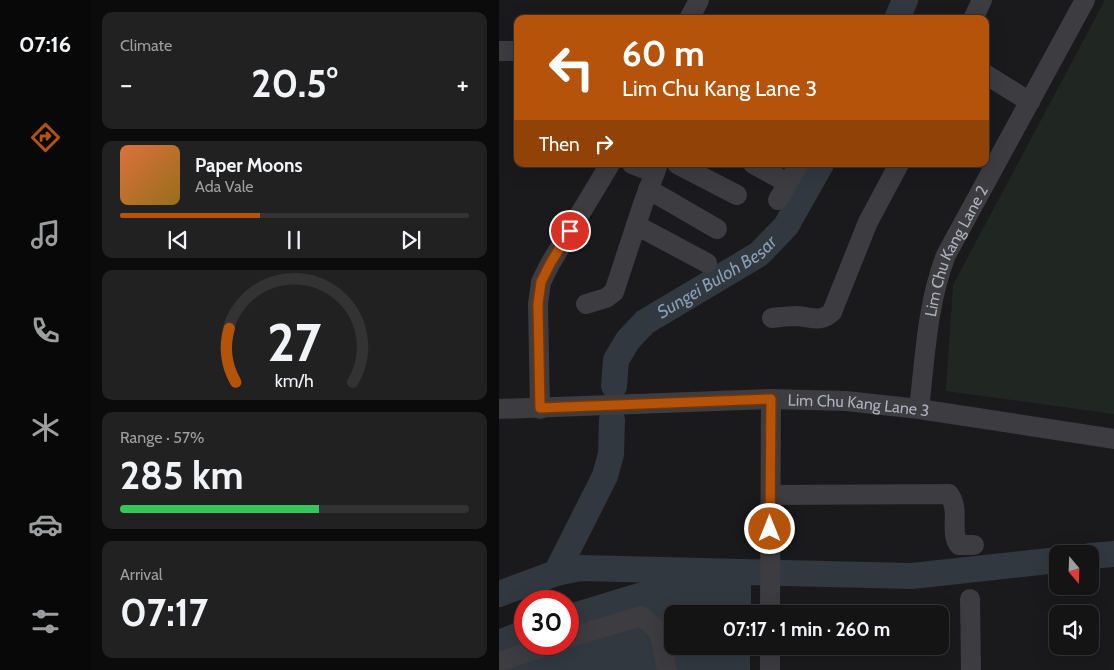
<!DOCTYPE html>
<html lang="en">
<head>
<meta charset="utf-8">
<style>
	body { margin:0; font-family:Cabin,sans-serif; background:#212122; color:#f1f3f6; height:100vh; display:flex; flex-direction:column; font-size:19px; white-space:nowrap }
	* { box-sizing:border-box; margin:0 }
	p { font-size:16px; color:#9d9ea0 }
	.icon { flex:none; width:28px; height:28px; fill:none; stroke:currentColor; stroke-width:2; stroke-linecap:round; stroke-linejoin:round }
	.map { position:relative; flex:1; overflow:hidden }
	.sheet { display:flex; flex-direction:column; gap:12px; padding:12px; background:#0b0b0c; width:409px }
	.sheet>* { flex:none }
	.hud { position:absolute; left:15px; top:15px; width:475px; height:152px; border-radius:10px; box-shadow:0 5px 20px #0002,0 0 0 1px #333334; background:#b45309; color:#fff; overflow:hidden }
	.needle { width:32px; rotate:161deg }
	.buttons { position:absolute; left:550px; top:545px; display:grid; gap:10px }
	.buttons a { display:grid; place-items:center; width:50px; height:50px; border-radius:10px; background:#141415; box-shadow:0 5px 20px #0002,0 0 0 1px #333334; font-size:25px }
	.speed { position:absolute; left:15px; top:590px; display:flex; gap:10px; font-size:25px; font-weight:700; text-align:center }
	.speed>* { display:grid; place-content:center; width:65px; height:65px; border-radius:50%; background:#141415; box-shadow:0 5px 20px #0002,0 0 0 1px #333334; line-height:1 }
	.speed .limit { border:8px solid #d22; background:#fff; color:#111 }
	.pin { position:absolute; display:grid; place-items:center; width:42px; height:42px; color:#fff; margin:-21px; border:2px solid #fff; border-radius:50%; box-shadow:0 1px 5px #0007 }
	.me { position:absolute; width:55px; margin:-28px; rotate:0deg; stroke-linejoin:round; filter:drop-shadow(0 0 4px #0008) }
	.turn { display:flex; align-items:center; gap:18px; height:105px; padding:0 25px; font-size:22px }
	.turn .icon { width:65px; height:65px; stroke-width:2.5 }
	.turn b { display:block; font-size:35px; line-height:42px }
	.then { display:flex; align-items:center; height:48px; padding:0 25px; background:#0003; gap:10px; font-size:19px }
	.big { font-size:38px; font-weight:700; line-height:1.1 }
	.sheet .card { flex:1; display:flex; flex-direction:column; justify-content:center; gap:8px; min-width:0; padding:0 18px; border-radius:10px; background:#212122 }
	.sheet .dial { align-items:center; gap:0 }
	.dial svg { height:130px; overflow:visible; fill:none; stroke:#333334; stroke-width:7; stroke-linecap:round; text-anchor:middle }
	.dial text { fill:#f1f3f6; stroke:none }
	.song { display:flex; align-items:center; gap:15px }
	.cover { width:60px; height:60px; border-radius:8px; background:linear-gradient(135deg,hsl(20 70% 55%),hsl(40 70% 35%)) }
	.played { height:5px; border-radius:2px; background:linear-gradient(90deg,#b45309 40%,#333334 40%) }
	.keys { display:flex; justify-content:space-around; direction:ltr }
	.heat { display:flex; justify-content:space-between; align-items:center; font-size:28px; direction:ltr }
	.charge { height:8px; border-radius:4px; background:linear-gradient(90deg,#34c759 57%,#333334 0) }
	.trip { position:absolute; left:165px; top:605px; width:285px; height:50px; border-radius:10px; background:#141415; box-shadow:0 5px 20px #0002,0 0 0 1px #333334; font-weight:700; line-height:50px; text-align:center }
	main { display:flex; flex:1; min-height:0 }
	.dock { display:flex; flex-direction:column; width:90px; justify-content:space-around; align-items:center; background:#080808; color:#9d9ea0 }
	.dock .icon { width:35px; height:35px }
	.dock .current { color:#b45309 }
	.dock b { font-size:22px; color:#f1f3f6 }
	.map>svg:first-child { display:block }
	.green { fill:#202722 }
	.water { fill:#313840 }
	.lines { fill:none; stroke-linecap:round; stroke-linejoin:round }
	.river { stroke:#313840; stroke-width:26 }
	.minor { stroke:#3c3c41; stroke-width:20 }
	.route-casing { stroke:#753606; stroke-width:12 }
	.route { stroke:#b45309; stroke-width:9 }
	.labels { text-anchor:middle; dominant-baseline:central; stroke-width:5; stroke-linejoin:round; paint-order:stroke }
	.street-label { font-size:16px; fill:#aeb1bb; stroke:#151517 }
	.water-label { font-size:18px; font-style:italic; fill:#889db3; stroke:#151517 }
</style>
</head>
<body>
<main>
<nav class="dock">
<b>07:16</b>
<svg class="icon current" aria-label="directions" viewBox="0 0 24 24"><path d="M12 3l9 9-9 9-9-9zM9 14v-3h6M13 9l2 2-2 2"/></svg>
<svg class="icon" aria-label="music" viewBox="0 0 24 24"><path d="M9 18V5l10-2v13"/><circle cx="6" cy="18" r="3"/><circle cx="16" cy="16" r="3"/></svg>
<svg class="icon" aria-label="phone" viewBox="0 0 24 24"><path d="M5 4h4l2 5-3 2q2 4 5 5l2-3 5 2v4C11 20 4 13 5 4z"/></svg>
<svg class="icon" aria-label="climate" viewBox="0 0 24 24"><path d="M12 3v18M4 7l16 10M4 17L20 7"/></svg>
<svg class="icon" aria-label="car" viewBox="0 0 24 24"><path d="M5 17H2v-5l4-1 3-4h7l3 4 3 1v5h-3M9 17h6M6 11h13"/><circle cx="7" cy="17" r="2"/><circle cx="17" cy="17" r="2"/></svg>
<svg class="icon" aria-label="filters" viewBox="0 0 24 24"><path d="M4 7h16M4 17h16"/><circle cx="9" cy="7" r="2"/><circle cx="15" cy="17" r="2"/></svg>
</nav>
<section class="sheet">
<div class="card"><p>Climate</p>
<div class="heat"><a>−</a><b class="big">20.5°</b><a>+</a></div>
</div>
<div class="card">
<div class="song"><i class="cover"></i><div><b>Paper Moons</b><p>Ada Vale</p></div></div>
<div class="played"></div>
<div class="keys"><svg class="icon" aria-label="previous" viewBox="0 0 24 24"><path d="M18 5L8 12l10 7zM5 5v14"/></svg><svg class="icon" aria-label="pause" viewBox="0 0 24 24"><path d="M8 5v14M16 5v14"/></svg><svg class="icon" aria-label="next" viewBox="0 0 24 24"><path d="M6 5l10 7-10 7zM19 5v14"/></svg></div>
</div>
<div class="card dial"><svg viewBox="0 0 100 80">
<path d="M14 69A42 42 0 1 1 86 69"/>
<path d="M14 69A42 42 0 0 1 10 36" stroke="#b45309"/>
<text x="50" y="56" font-size="32" font-weight="700">27</text>
<text x="50" y="72" font-size="11">km/h</text>
</svg></div>
<div class="card"><p>Range · 57%</p><b class="big">285 km</b><div class="charge"></div></div>
<div class="card"><p>Arrival</p><b class="big">07:17</b></div>
</section>
<div class="map">
<svg width="616" height="670" viewBox="0 0 616 670">
	<rect width="100%" height="100%" fill="#1a1a1c"/>
	<polygon class="green" points="606,0 616,0 615,414 447,391 454,285"/>
	<polygon class="water" points="155,578 252,583 252,614 174,614 174,646 251,646 251,670 0,670 0,629 26,619 26,644 69,644 69,604"/>
	<g class="lines">
		<g class="river">
			<polyline points="398,19 406,0"/>
			<path id="s1" d="M115 386 117 360 129 340 146 322 260 254 287 226 322 164"/>
			<polyline points="591,556 616,554"/>
			<polyline points="57,573 106,476 112,454 113,420"/>
			<polyline points="0,594 57,573 81,568 413,576 559,560"/>
		</g>
		<g class="minor">
			<polyline points="190,19 200,0"/>
			<polyline points="474,19 483,0"/>
			<polyline points="0,51 19,51"/>
			<polyline points="486,74 531,102"/>
			<polyline points="133,164 156,173"/>
			<polyline points="178,164 238,195"/>
			<polyline points="254,164 289,183"/>
			<polyline points="149,189 218,229"/>
			<polyline points="279,200 300,164"/>
			<polyline points="137,225 208,263"/>
			<polyline points="87,304 107,298 115,292 144,204 159,164"/>
			<path d="M273 318C282 317 289 316 298 316 312 317 322 323 333 312L369 222 400 164"/>
			<path id="s2" d="M0 409 272 399 347 401 420 409 616 439"/>
			<polyline points="41,409 39,304 42,282 51,264 111,164"/>
			<path id="s3" d="M420 409C426 358 428 304 447 255L586 0"/>
			<path d="M272 495 450 494C462 511 450 532 460 545H475"/>
			<polyline points="471,599 472,670"/>
			<polyline points="271,614 272,399"/>
			<polyline points="69,638 142,616 160,631 168,670"/>
			<polyline points="271,646 271,670"/>
			<polyline points="0,662 52,644"/>
		</g>
	</g>
	<g class="lines">
		<defs>
			<polyline id="route" points="71,231 51,264 42,282 39,304 41,408 272,399 271,529"/>
		</defs>
		<use href="#route" class="route-casing"/>
		<use href="#route" class="route"/>
	</g>
	<g class="labels">
		<g class="street-label">
			<text stroke="none"><textPath href="#s3" startOffset="164">Lim Chu Kang Lane 2</textPath></text>
			<text stroke="none"><textPath href="#s2" startOffset="360">Lim Chu Kang Lane 3</textPath></text>
		</g>
		<g class="water-label">
			<text stroke="none"><textPath href="#s1" startOffset="159">Sungei Buloh Besar</textPath></text>
		</g>
	</g>
</svg>
<div class="buttons">
<a><svg class="needle" viewBox="-14 -14 28 28"><path d="M0-13l5 13h-10z" fill="#e53935"/><path d="M0 13l5-13h-10z" fill="#9d9ea0"/></svg></a>
<a><svg class="icon" aria-label="sound" viewBox="0 0 24 24"><path d="M4 9h4l5-4v14l-5-4H4zM17 9q2 3 0 6"/></svg></a>
</div>
<div class="speed"><div class="limit">30</div></div>
<div class="pin" style="left:71px;top:231px;background:#d93025"><svg class="icon" aria-label="arrive" viewBox="0 0 24 24"><path d="M6 21V4h12l-3 4 3 4H6"/></svg></div>
<svg class="me" style="left:271px;top:529px" viewBox="-20 -20 40 40"><circle r="17" fill="#b45309" stroke="#fff" stroke-width="3"/><path d="M0-11L8 9 0 5-8 9z" fill="#fff"/></svg>
<div class="trip">07:17 · 1 min · 260 m</div>
<div class="hud">
<div class="turn"><svg class="icon" aria-label="left" viewBox="0 0 24 24"><path d="M17 20v-9H6M10 6l-5 5 5 5"/></svg><div><b>60 m</b>Lim Chu Kang Lane 3</div></div>
<div class="then">Then<svg class="icon" aria-label="right" viewBox="0 0 24 24"><path d="M7 20v-9h11M14 6l5 5-5 5"/></svg></div>
</div>
</div>
</main>
</body>
</html>
